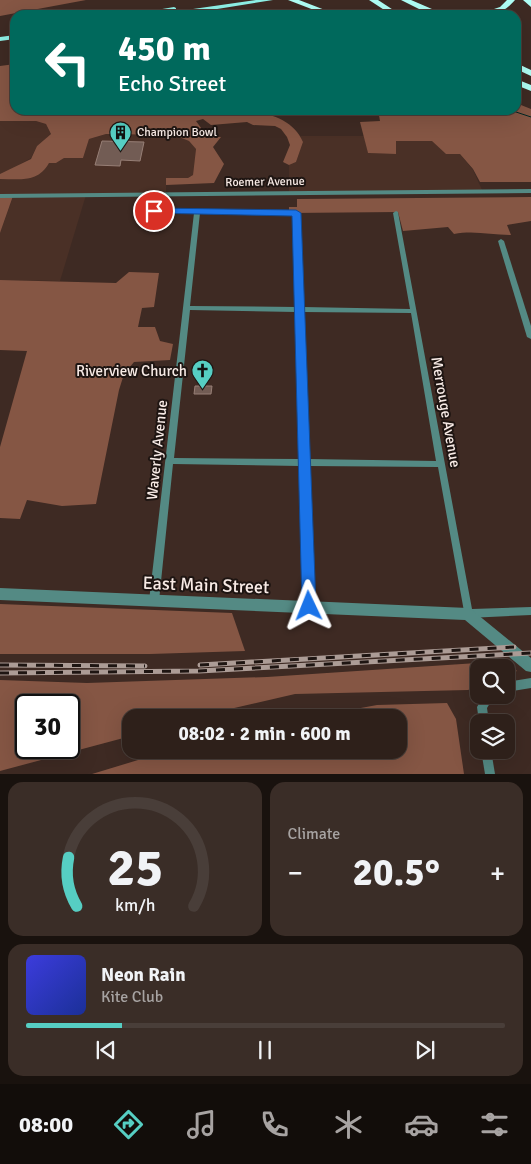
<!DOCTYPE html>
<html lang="en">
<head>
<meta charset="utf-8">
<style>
	body { margin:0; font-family:Signika,sans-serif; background:#3a2d27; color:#f1f3f6; height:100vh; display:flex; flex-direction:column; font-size:19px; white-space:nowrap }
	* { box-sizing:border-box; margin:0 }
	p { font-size:16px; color:#a7a3a2 }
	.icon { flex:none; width:28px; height:28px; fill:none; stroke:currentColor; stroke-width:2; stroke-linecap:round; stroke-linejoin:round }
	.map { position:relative; height:774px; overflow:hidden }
	.details { display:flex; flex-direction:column; gap:8px; padding:8px; background:#19120e; flex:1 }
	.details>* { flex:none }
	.guide { position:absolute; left:10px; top:10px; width:511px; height:105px; border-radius:15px; box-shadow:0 5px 20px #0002,0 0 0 1px #493e39; background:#00695c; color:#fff; overflow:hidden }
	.fabs { position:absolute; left:470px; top:659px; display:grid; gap:10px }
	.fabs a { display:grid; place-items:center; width:45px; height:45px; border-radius:10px; background:#2e201a; box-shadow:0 5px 20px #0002,0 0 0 1px #493e39; font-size:25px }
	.speed { position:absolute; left:15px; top:694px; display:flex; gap:10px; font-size:25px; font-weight:700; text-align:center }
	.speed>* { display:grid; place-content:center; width:65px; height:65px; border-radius:50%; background:#2e201a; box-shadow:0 5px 20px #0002,0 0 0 1px #493e39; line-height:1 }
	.speed .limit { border:2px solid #111; border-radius:8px; background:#fff; color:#111 }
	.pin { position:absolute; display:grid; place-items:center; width:42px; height:42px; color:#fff; margin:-21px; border:2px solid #fff; border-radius:50%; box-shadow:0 1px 5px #0007 }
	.me { position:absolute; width:55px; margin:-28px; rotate:358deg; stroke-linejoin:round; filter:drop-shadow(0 0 4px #0008) }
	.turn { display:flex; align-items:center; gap:18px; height:105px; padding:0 25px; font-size:22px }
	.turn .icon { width:65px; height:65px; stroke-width:2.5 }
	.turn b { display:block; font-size:35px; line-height:42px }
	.big { font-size:38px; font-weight:800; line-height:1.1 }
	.details .card { flex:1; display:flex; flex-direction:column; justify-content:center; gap:8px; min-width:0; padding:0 18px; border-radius:15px; background:#3a2d27 }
	.details .dial { align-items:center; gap:0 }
	.dial svg { height:130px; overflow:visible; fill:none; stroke:#493e39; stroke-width:7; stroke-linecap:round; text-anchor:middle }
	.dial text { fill:#f1f3f6; stroke:none }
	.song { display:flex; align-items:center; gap:15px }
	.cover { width:60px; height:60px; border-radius:8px; background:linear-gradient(135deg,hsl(240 70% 55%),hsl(230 70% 35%)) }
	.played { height:5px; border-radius:2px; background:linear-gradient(90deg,#56cec3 20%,#493e39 20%) }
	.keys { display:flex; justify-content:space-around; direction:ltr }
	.heat { display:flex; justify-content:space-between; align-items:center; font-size:28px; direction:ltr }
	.details .tiles { flex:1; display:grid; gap:8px; grid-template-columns:1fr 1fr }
	.card:last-child { grid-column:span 2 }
	.trip { position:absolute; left:122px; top:709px; width:285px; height:50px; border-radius:15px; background:#2e201a; box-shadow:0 5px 20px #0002,0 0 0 1px #493e39; font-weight:800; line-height:50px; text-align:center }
	.dock { display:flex; height:80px; justify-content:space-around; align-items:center; background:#120d0a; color:#a7a3a2 }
	.dock .icon { width:35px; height:35px }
	.dock .on { color:#56cec3 }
	.dock b { font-size:22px; color:#f1f3f6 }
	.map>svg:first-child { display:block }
	.built { fill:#4a3026 }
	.forest { fill:#855644; fill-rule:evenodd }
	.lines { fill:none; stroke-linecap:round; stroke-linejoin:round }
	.stream { stroke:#002623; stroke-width:1 }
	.building { fill:#725c54; stroke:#977f76 }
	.minor { fill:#548a84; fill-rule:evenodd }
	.tertiary { fill:#548a84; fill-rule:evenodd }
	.trunk { fill:#8ef1e7; fill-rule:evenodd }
	.motorway { fill:#affef5; fill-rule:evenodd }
	.rail-casing { stroke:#ac9c96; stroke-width:5 }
	.rail { stroke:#1e1512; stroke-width:3; stroke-dasharray:9; stroke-linecap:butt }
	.route { fill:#1a73e8; stroke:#114b97 }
	.labels { text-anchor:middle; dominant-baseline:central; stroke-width:4; stroke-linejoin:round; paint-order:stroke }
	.far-poi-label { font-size:12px; fill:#f8ebe6; stroke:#1e1512; text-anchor:start }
	.far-street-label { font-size:12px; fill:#f8ebe6; stroke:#1e1512 }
	.poi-label { font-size:15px; fill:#f8ebe6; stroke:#1e1512; text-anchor:end }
	.street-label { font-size:15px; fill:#f8ebe6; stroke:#1e1512 }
	.near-street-label { font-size:18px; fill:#f8ebe6; stroke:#1e1512 }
</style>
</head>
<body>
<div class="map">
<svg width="531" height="774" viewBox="0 0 531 774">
	<rect width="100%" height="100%" fill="#3e2a23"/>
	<g class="built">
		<polygon points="5,120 36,121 46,124 51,134 37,146 31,158 0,176 0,121"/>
		<polygon points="106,134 174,135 189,141 196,149 193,175 188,178 166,178 166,195 86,195 60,281 0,280 0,233 13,197 0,196 0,179 29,179 49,163 56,163 64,158 83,158 89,139"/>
		<polygon points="300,136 364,136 368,153 396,154 396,141 433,141 446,154 460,154 473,170 483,192 289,193 289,165 296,162 303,142"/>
	</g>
	<g class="forest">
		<polygon points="0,0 86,0 0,16"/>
		<path d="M15 64V110H136L231 113C256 109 292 115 303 142L296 162 289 165 283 162 290 145 287 137 281 129 275 126 253 125 247 122 211 125 203 119 196 121 207 136 221 137 213 147 224 164 214 183 166 185V178H188L193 175 196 149 189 141 174 135 106 134 89 139 83 158H64L56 163H49C38 183 20 179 0 179V174L31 159 37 146 51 134 46 124 36 121H0V66Z"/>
		<polygon points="516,103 531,109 531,182 480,182 473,169 460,154 446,154 432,141 396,141 396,154 368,153 360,122 380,121 378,110 516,110"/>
		<polygon points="0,196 13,196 0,233"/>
		<path d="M531 197V221L507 225 511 235C491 235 474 230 454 234L448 227 403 231 398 212 289 213V207H297V199Z"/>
		<polygon points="129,272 159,273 154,307 142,308 138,327 155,327 160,341 173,344 170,360 134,362 124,374 119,390 96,504 62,506 27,500 20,519 0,518 0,447 27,351 0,350 0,280 116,283"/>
		<polygon points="0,604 232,613 245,651 150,654 0,654"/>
		<path d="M507 661 517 671 506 675V668H479V686L468 690 295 694 195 717 131 718V736L0 771V680L87 683 267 677ZM26 705H69V748H26Z"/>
		<polygon points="447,703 456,719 464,774 92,774 171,750 399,750 399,718 289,717 339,712 377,705"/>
	</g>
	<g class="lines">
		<g class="stream">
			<polyline points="445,110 453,114 462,110"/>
			<polyline points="510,110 531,117"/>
		</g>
	</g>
	<g class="building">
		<polygon points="102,141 144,142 140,161 121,160 120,166 95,165"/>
		<polygon points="195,386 212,386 211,394 194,394"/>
	</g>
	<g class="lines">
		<g class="minor">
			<path d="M154 209 298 212 303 307 410 309 393 213 396 211 398 212 472 609 531 607V615L468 618 465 617 438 467 308 466 314 606 312 609 309 610 306 609 304 606 300 466 173 464 159 601 157 604 154 605 151 604 149 601 194 213H155L151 216H147V214ZM200 213 293 215 296 307 190 306ZM190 310 296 312 300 459 174 458ZM303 312 411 313 436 461 308 459Z"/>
			<polygon points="501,239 504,241 531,326 531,339 527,337 498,241"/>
			<polygon points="531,678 531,688 506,692 506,682"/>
			<polygon points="484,695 495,695 487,708 489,722 479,722 477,707"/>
			<polygon points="481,750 491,750 495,774 485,774"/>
		</g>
		<g class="tertiary">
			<polygon points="531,189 531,193 0,198 0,194"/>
			<polygon points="0,588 468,608 472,610 531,658 531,672 526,671 465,620 0,600"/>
		</g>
		<g class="trunk">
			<polygon points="256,0 273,0 180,15 161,15 165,13"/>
			<polygon points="174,7 176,8 176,10 146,15 127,15"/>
			<polygon points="15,35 15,39 0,41 0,37"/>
		</g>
		<g class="motorway">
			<polygon points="288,0 299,0 338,15 327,15"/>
			<polygon points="369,0 378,0 401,15 392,15"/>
			<polygon points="401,0 411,0 432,9 455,15 427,13"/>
			<path d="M507 0H515C503 14 494 15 476 15L500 7Z"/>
			<polygon points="523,0 531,0 531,7"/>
			<polygon points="516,63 531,70 531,76 516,69"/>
			<polygon points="516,79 531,85 531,91 516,85"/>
		</g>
		<defs>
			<g id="rail">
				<polyline points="0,665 145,666"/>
				<polyline points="200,665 514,647"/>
				<polyline points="0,673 199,671 531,653"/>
			</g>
		</defs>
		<use href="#rail" class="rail-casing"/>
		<use href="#rail" class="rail"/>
	</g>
	<polygon class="route" points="154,208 296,210 301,213 316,606 314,611 309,612 304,611 302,606 292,216 151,213 150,211"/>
	<defs>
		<symbol id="building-pin" viewBox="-11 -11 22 30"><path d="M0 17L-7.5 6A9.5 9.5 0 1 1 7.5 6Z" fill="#56cec3" stroke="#1e1512"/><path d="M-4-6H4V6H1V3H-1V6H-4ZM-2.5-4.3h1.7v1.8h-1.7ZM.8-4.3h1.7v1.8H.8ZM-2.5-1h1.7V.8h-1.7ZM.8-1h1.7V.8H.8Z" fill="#111"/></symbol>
		<symbol id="church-pin" viewBox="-11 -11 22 30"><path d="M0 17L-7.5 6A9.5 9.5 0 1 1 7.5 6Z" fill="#56cec3" stroke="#1e1512"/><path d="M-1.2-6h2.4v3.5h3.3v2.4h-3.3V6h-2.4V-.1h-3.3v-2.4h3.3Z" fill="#111"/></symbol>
	</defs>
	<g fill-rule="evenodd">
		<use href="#building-pin" x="108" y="120" width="25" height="34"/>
		<use href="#church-pin" x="190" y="358" width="25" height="34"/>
	</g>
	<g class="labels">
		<g class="far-poi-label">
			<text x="137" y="132">Champion Bowl</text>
		</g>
		<g class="far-street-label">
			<text transform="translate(265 182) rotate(-1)">Roemer Avenue</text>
		</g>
		<g class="poi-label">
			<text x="187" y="371">Riverview Church</text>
		</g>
		<g class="street-label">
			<text transform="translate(446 412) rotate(80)">Merrouge Avenue</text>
			<text transform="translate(157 450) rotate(-84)">Waverly Avenue</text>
		</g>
		<g class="near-street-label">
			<text transform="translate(206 585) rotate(2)">East Main Street</text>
		</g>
	</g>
</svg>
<div class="fabs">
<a><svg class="icon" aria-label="search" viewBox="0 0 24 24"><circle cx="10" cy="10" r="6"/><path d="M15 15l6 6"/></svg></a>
<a><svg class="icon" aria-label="layers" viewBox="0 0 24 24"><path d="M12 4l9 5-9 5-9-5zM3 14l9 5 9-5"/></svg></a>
</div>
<div class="speed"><div class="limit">30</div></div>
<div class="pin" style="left:154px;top:211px;background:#d93025"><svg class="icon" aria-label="arrive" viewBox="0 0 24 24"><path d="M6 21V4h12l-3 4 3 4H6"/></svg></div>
<svg class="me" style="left:309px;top:606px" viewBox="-20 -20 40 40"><path d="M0-17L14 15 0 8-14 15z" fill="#1a73e8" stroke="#fff" stroke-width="4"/></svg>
<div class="trip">08:02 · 2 min · 600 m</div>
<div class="guide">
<div class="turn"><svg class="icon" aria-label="left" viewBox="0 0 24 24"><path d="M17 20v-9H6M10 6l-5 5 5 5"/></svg><div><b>450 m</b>Echo Street</div></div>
</div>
</div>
<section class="details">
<div class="tiles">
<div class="card dial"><svg viewBox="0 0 100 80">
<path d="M14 69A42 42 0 1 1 86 69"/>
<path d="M14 69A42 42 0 0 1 9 39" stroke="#56cec3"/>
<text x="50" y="56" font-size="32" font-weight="700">25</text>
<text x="50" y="72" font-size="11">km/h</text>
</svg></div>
<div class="card"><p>Climate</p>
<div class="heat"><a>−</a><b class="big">20.5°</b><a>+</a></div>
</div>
<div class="card">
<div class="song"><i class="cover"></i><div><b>Neon Rain</b><p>Kite Club</p></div></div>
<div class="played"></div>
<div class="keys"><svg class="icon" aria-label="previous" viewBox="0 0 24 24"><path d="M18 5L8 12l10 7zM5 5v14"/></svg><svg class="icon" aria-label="pause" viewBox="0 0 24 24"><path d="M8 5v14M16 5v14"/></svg><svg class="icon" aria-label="next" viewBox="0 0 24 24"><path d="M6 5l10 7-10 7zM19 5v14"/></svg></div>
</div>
</div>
</section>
<nav class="dock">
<b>08:00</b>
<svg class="icon on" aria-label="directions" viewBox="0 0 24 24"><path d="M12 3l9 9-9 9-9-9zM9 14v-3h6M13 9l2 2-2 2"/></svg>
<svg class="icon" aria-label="music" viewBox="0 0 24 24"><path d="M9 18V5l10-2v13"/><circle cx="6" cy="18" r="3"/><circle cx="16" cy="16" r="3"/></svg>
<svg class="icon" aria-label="phone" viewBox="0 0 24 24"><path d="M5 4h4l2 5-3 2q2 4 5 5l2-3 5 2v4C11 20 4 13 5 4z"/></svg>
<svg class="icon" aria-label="climate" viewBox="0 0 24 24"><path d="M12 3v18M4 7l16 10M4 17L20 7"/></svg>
<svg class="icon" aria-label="car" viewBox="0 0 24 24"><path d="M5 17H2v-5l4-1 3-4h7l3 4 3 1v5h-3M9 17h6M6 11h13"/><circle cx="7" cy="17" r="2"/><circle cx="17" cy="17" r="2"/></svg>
<svg class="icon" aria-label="filters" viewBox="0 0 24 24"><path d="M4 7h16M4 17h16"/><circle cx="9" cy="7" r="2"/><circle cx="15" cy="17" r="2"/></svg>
</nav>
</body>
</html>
